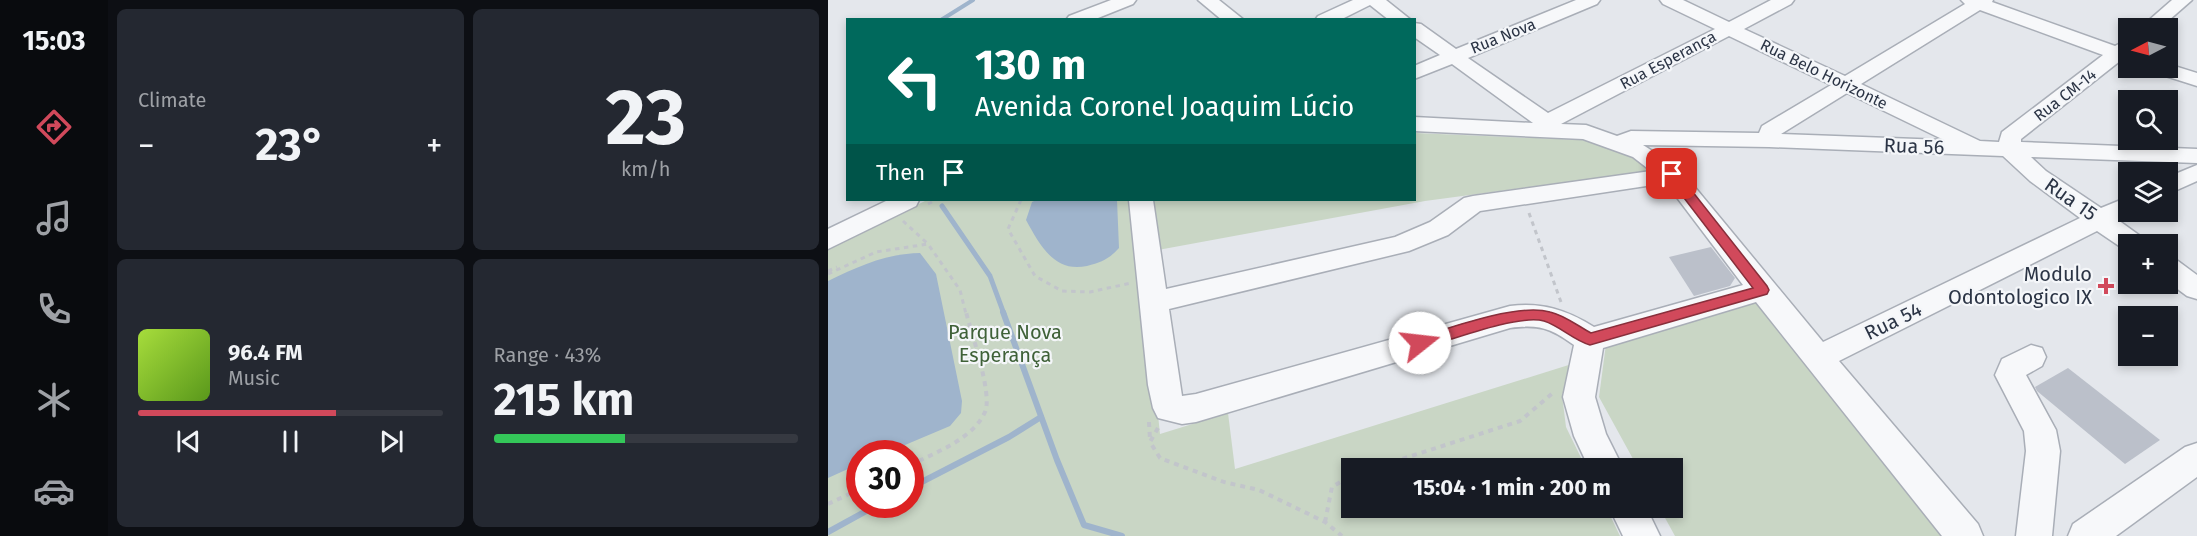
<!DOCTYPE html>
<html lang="en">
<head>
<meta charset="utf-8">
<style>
	body { margin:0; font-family:"Fira Sans",sans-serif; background:#242831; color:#f1f3f6; height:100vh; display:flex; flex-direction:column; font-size:22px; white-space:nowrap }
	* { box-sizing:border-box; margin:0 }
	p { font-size:20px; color:#9ea1a6 }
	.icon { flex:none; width:33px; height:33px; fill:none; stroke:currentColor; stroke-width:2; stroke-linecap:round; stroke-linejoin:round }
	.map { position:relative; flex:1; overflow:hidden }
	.sheet { display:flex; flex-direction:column; gap:9px; padding:9px; background:#0d0f14; width:720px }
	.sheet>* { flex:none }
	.hud { position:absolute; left:18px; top:18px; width:570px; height:183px; border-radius:0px; box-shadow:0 3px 9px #0003; background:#00695c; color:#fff; overflow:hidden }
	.needle { width:39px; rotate:264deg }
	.buttons { position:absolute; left:1290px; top:18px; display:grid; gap:12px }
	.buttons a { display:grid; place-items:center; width:60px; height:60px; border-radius:0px; background:#171b24; box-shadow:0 3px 9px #0003; font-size:30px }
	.speed { position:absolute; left:18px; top:440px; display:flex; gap:12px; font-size:30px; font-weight:700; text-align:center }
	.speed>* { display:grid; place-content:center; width:78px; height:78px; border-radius:50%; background:#171b24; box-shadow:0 3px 9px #0003; line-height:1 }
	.speed .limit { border:9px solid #d22; background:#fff; color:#111 }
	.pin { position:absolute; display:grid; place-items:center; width:51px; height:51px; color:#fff; margin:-26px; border-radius:12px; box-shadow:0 3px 9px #0006 }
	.me { position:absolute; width:66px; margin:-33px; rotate:74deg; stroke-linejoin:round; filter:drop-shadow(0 0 4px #0008) }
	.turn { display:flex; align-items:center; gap:21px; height:126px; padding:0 30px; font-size:27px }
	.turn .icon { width:78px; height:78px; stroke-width:2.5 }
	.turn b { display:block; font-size:42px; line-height:51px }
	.then { display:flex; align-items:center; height:57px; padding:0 30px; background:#0003; gap:12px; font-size:22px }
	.big { font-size:45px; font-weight:700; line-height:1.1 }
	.sheet .tile { flex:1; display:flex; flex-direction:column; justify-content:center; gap:9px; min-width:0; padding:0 21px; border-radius:9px; background:#242831 }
	.sheet .dial { align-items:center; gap:0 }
	.dial b { font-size:78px; line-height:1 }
	.song { display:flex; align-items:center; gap:18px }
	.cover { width:72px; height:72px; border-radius:9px; background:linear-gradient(135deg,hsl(80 70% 55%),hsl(90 70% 35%)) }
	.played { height:6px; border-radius:3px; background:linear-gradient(90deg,#d1495b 65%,#363941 65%) }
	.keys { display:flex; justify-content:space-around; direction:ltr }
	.heat { display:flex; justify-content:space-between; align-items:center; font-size:33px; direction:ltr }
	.charge { height:9px; border-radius:4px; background:linear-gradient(90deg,#34c759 43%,#363941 0) }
	.sheet .tiles { flex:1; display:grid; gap:9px; grid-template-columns:repeat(2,1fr) }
	.trip { position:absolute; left:513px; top:458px; width:342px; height:60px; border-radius:0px; background:#171b24; box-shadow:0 3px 9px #0003; font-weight:700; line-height:60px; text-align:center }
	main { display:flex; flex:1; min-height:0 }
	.tab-bar { display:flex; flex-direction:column; width:108px; justify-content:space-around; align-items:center; background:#090b0e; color:#9ea1a6 }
	.tab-bar .icon { width:42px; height:42px }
	.tab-bar .current { color:#d1495b }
	.tab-bar b { font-size:27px; color:#f1f3f6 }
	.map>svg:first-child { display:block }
	.green { fill:#c9d6c5; fill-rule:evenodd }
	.water { fill:#9fb4cc }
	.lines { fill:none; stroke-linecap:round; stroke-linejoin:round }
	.stream-far2 { stroke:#9fb4cc; stroke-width:4 }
	.stream-far1 { stroke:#9fb4cc; stroke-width:5 }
	.stream { stroke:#9fb4cc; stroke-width:6 }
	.building { fill:#bbc0ca }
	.minor-casing { stroke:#a9aeb7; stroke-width:3 }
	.path-far1 { stroke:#c2c5cb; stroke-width:3; stroke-dasharray:4.5 4.5; stroke-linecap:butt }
	.path { stroke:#c2c5cb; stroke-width:4; stroke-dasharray:5 5; stroke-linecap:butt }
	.minor { fill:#f7f8fa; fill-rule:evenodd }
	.route { fill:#d1495b; stroke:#882f3b; stroke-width:1.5 }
	.poi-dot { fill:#d1495b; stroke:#f4f6f9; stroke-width:2 }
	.labels { text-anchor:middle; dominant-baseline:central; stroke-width:4.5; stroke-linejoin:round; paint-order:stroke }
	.far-street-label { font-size:16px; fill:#2b3445; stroke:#f4f6f9 }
	.street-label { font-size:20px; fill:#2b3445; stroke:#f4f6f9 }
	.poi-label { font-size:20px; fill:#2b3445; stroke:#f4f6f9; text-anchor:end }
	.park-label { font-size:20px; fill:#3f6138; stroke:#f4f6f9 }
</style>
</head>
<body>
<main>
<nav class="tab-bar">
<b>15:03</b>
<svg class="icon current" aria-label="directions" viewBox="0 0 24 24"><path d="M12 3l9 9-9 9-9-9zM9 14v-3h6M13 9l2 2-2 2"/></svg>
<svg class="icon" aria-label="music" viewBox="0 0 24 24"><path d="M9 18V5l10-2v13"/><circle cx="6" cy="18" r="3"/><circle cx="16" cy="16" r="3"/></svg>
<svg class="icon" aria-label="phone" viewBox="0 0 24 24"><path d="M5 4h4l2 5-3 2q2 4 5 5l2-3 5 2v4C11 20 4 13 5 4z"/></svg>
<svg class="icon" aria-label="climate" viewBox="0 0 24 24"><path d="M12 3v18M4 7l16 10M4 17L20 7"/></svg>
<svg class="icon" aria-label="car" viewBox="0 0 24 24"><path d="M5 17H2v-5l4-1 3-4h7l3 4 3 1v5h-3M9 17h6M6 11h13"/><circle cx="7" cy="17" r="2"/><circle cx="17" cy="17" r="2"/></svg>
</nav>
<section class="sheet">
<div class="tiles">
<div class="tile"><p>Climate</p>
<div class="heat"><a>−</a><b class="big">23°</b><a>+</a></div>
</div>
<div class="tile dial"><b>23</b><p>km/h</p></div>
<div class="tile">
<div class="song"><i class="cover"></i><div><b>96.4 FM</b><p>Music</p></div></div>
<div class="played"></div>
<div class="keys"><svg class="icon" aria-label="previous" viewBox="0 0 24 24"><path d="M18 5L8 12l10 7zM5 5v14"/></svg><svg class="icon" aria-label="pause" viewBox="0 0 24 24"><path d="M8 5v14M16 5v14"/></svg><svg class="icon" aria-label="next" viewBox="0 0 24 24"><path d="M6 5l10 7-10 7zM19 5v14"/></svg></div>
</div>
<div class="tile"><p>Range · 43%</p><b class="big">215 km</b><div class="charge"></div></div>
</div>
</section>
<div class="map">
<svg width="1369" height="536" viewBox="0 0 1369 536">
	<rect width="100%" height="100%" fill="#e4e7ec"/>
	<g class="green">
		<polygon points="587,133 754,140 782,146 807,156 823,171 597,201 330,250 326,200 586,200"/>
		<path d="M99 200H308L332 434 400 413 407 469 747 363 734 395 738 427 758 468H524V507H778L792 536H0V249ZM32 453H82V504H32Z"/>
		<polygon points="936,297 1129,536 847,536 831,507 844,507 844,468 810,468 771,397 778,344"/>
	</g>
	<g class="water">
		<path d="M208 200H289L291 248C281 259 274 262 259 266 226 273 212 245 198 220L204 202Z"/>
		<path d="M92 253 108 274 134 401 133 413 122 426 58 453H32L31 464 0 478V281C31 266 57 254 92 253Z"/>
	</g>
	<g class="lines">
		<polyline class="stream-far2" points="113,20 145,0"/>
		<polyline class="stream-far1" points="114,206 162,276 176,314"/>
		<g class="stream">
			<polyline points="175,312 229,460 256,525 294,536"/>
			<polyline points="82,488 181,437 213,417"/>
			<polyline points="0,532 51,504"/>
		</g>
	</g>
	<g class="building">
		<polygon points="883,247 907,278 902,286 866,296 841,257"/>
		<polygon points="1240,368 1332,440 1297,464 1209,391 1207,387"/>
	</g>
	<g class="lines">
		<defs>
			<g id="minor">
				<polygon points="283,0 308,0 305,4 265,20 238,20 241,16"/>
				<polygon points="370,0 391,0 416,20 394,20"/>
				<polygon points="525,0 558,0 583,20 561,20 542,5 512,20 487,20 490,16"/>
				<path d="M748 0H772L769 4 640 58 720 113 887 29 835 4 832 0H855L901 22 943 0H966L963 4 916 29 1017 76 1137 4 1133 0H1165L1164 2 1287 46 1300 39V63L1292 61 1193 139V142L1369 149V163L1203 157 1218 171 1273 208 1300 197V212H1307L1290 220 1315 238 1319 244H1300V252L1269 231 1011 361 1150 524 1155 536H1114L928 302 775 348 767 397 778 434 795 468H761L746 436 735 397 746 345C722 328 711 324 682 328L368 422 354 424 330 418 325 408 320 385 301 200H325L338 289 567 237 602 222 636 198 645 196 823 171 805 157 755 139 586 131V117L705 123 624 64 586 79V66L612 55 586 37V23L593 24 628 49ZM1152 10 1275 55 1174 132 1171 142 1152 141 1033 84ZM901 36 1003 85 934 126 931 133 803 131 789 136 758 125 733 124ZM1019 93 1116 140 953 134ZM815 145 941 147 1175 156 1202 181 1252 218 995 342 856 174 859 166 855 161 847 159 840 161ZM838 183 915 285 766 327C739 310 714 302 682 306L368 394 354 396 341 309 581 251 620 235 652 211Z"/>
				<polygon points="1344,0 1364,0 1332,28 1312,28"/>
				<polygon points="1340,64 1369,73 1369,86 1325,72 1322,68 1340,68"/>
				<polygon points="1369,165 1369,181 1340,194 1340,177"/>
				<polygon points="60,200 91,200 88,206 0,249 0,229"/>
				<polygon points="1340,258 1350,261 1369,275 1369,299 1359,296 1340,282"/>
				<polygon points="1203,345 1214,348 1218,357 1214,366 1198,375 1228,430 1232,451 1224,536 1188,536 1198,451 1196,431 1167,375 1174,359"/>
				<polygon points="1369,443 1369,477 1288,536 1240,536 1245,524 1357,447"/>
				<polygon points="781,507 818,507 832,536 795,536"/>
			</g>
		</defs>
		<use href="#minor" class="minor-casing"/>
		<g class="path-far1">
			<polyline points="193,200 180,229 207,276 234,291 262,292 303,283"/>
			<polyline points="100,204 108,200"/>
			<polyline points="701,213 733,302"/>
			<polyline points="75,221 99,243"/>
			<polyline points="0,271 9,267"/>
			<polyline points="0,274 48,252 100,244 132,290 138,314"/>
		</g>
		<g class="path">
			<polyline points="321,422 322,440"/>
			<polyline points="330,428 322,442 332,458 396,482 431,490 497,522 514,536"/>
			<path d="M82 465C107 453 145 439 157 412 165 395 143 332 138 312"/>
			<polyline points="546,468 692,421 727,391"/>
			<polyline points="0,504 32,489"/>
			<polyline points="497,522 504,487 524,475"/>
		</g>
		<use href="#minor" class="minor"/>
	</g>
	<path class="route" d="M844 171 849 172 939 286 941 290 939 294 762 345C745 340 732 326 716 321 689 314 621 341 592 349L587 347 585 343 587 339C621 328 689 303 722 312 736 315 750 326 763 333L925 288 840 177 838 174Z"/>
	<path class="poi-dot" d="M1275 277h6v6h6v6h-6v6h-6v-6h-6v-6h6z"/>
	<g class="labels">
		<g class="far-street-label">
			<text transform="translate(675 36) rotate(-22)">Rua Nova</text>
			<text transform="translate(840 60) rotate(-28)">Rua Esperança</text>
			<text transform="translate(996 74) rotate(26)">Rua Belo Horizonte</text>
			<text transform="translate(1237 95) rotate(-38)">Rua CM-14</text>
		</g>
		<g class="street-label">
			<text transform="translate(1086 146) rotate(2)">Rua 56</text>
			<text transform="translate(1243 199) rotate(35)">Rua 15</text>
			<text transform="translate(1065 321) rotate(-26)">Rua 54</text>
		</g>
		<g class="poi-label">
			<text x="1264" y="274">Modulo<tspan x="1264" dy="23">Odontologico IX</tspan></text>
		</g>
		<g class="park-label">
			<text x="177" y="332">Parque Nova<tspan x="177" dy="23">Esperança</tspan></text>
		</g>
	</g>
</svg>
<div class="buttons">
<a><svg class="needle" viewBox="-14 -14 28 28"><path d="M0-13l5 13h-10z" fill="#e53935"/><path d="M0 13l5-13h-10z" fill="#9ea1a6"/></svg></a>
<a><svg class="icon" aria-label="search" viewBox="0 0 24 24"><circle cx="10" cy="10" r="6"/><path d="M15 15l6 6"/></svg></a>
<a><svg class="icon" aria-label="layers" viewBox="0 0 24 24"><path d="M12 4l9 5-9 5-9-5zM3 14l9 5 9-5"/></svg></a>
<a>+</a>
<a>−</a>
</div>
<div class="speed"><div class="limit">30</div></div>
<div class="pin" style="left:844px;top:174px;background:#d93025"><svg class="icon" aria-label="arrive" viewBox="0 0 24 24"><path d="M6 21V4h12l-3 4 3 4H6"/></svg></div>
<svg class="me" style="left:592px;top:343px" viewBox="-20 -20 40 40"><circle r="19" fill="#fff"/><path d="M0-13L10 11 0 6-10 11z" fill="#d1495b"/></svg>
<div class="trip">15:04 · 1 min · 200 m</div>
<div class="hud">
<div class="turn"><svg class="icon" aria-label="left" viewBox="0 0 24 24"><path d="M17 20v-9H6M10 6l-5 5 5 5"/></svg><div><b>130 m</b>Avenida Coronel Joaquim Lúcio</div></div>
<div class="then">Then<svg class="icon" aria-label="arrive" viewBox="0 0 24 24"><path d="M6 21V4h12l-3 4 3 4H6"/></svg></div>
</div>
</div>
</main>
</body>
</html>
